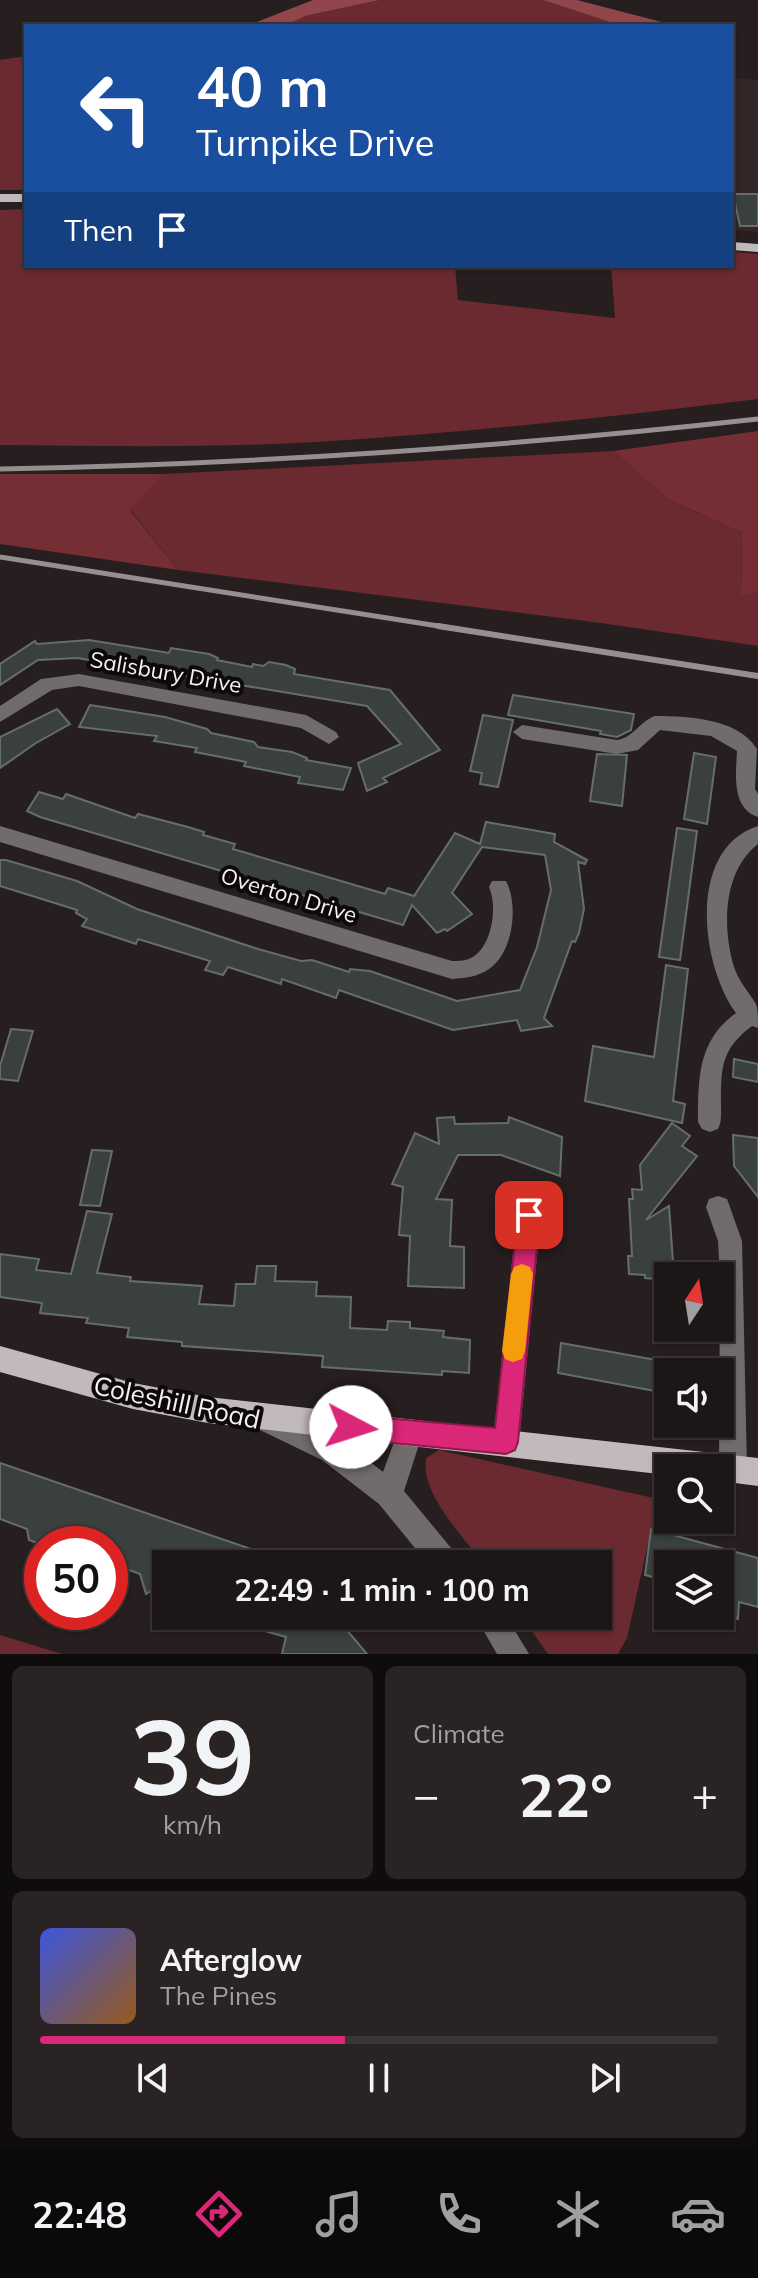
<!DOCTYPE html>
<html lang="en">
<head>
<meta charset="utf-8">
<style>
	body { margin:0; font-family:Mulish,sans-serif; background:#292324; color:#f1f3f6; height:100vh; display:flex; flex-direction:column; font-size:30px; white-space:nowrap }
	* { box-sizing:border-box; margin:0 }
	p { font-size:26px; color:#a09fa1 }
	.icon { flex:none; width:44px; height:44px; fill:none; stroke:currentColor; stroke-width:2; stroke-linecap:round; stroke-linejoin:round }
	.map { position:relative; height:1654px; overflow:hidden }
	.panel { display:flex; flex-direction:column; gap:12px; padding:12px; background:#0f0c0d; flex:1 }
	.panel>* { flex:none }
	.hud { position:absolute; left:24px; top:24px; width:710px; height:244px; border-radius:0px; box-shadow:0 2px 6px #0004,0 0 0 2px #3a3536; background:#1a4fa0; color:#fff; overflow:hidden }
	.needle { width:52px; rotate:12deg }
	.tools { position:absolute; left:654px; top:1262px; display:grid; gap:16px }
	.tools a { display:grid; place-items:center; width:80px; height:80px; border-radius:0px; background:#1c1617; box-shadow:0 2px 6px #0004,0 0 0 2px #3a3536; font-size:40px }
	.speed { position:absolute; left:24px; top:1526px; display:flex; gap:16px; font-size:40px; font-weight:700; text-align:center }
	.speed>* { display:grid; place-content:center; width:104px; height:104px; border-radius:50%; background:#1c1617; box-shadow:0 2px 6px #0004,0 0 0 2px #3a3536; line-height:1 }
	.speed .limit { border:12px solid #d22; background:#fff; color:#111 }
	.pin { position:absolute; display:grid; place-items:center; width:68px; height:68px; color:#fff; margin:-34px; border-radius:16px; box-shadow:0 4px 12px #0006 }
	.me { position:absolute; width:88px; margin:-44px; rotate:95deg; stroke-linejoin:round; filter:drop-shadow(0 0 6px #0008) }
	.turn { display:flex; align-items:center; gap:28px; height:168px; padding:0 40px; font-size:36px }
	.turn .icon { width:104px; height:104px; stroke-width:2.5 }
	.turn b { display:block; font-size:56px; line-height:68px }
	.then { display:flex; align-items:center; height:76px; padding:0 40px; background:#0003; gap:16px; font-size:30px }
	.big { font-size:60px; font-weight:700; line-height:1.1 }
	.panel .widget { flex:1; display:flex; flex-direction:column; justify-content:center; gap:12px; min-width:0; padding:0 28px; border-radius:12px; background:#292324 }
	.panel .dial { align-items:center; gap:0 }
	.dial b { font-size:104px; line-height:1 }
	.song { display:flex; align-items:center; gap:24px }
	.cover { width:96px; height:96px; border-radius:12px; background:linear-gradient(135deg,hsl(230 70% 55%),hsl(30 70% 35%)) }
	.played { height:8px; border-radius:4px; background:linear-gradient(90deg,#db2777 45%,#3a3536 45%) }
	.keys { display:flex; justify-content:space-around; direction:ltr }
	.heat { display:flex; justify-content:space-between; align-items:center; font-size:44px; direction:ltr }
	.panel .tiles { flex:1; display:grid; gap:12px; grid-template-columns:1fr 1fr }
	.widget:last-child { grid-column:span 2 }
	.trip { position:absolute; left:152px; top:1550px; width:460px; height:80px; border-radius:0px; background:#1c1617; box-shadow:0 2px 6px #0004,0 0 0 2px #3a3536; font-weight:700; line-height:80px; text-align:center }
	.dock { display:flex; height:128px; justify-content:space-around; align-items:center; background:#0b0909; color:#a09fa1 }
	.dock .icon { width:56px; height:56px }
	.dock .on { color:#db2777 }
	.dock b { font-size:36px; color:#f1f3f6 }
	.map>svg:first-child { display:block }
	.built { fill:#342626 }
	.green { fill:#6a2a30 }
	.forest { fill:#752e34 }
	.water { fill:#90464b }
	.building { fill:#39403d; stroke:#666e6b; stroke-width:2 }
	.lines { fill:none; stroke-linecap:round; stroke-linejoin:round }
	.minor { fill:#716c6c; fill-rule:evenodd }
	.major { fill:#c2baba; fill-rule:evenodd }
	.rail-far1 { stroke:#968f90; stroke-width:5 }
	.rail { stroke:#968f90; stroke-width:6 }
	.route { fill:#db2777; stroke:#8e194d; stroke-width:2 }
	.slow { fill:#f59e0b }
	.labels { text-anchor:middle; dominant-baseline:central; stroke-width:8; stroke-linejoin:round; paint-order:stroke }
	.street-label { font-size:22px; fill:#f7f1f1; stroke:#0d0909 }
	.near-street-label { font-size:26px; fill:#f7f1f1; stroke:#0d0909 }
</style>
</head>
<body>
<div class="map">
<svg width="758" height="1654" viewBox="0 0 758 1654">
	<rect width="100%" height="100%" fill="#261e1f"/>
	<polygon class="built" points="732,78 758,80 758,232 732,230"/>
	<g class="green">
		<polygon points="380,0 543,0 622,26 285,26 305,16"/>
		<polygon points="26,56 26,190 0,190 0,60"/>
		<path d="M26 209V266H455L458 300 615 318 611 266H732V252L758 254V399C611 417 464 433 316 442 211 448 105 446 0 445V210Z"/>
		<polygon points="613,451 668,499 742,533 741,594 758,592 758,646 601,623 178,570 130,509 164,474"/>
		<path d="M439 1450 658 1499 627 1638 618 1654H548L521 1616H598V1564H483C463 1535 420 1494 426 1458Z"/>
		<polygon points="0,1635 62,1654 0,1654"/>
	</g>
	<g class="forest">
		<polygon points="758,431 758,592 741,595 742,533 668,499 613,451"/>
		<polygon points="0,474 164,474 130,510 178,570 0,544"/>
	</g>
	<g class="water">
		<polygon points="313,0 380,0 305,16 285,26 246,26"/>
		<polygon points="543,0 577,0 677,26 622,26"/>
	</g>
	<g class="building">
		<polygon points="733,194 758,194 758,226 740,226"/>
		<polygon points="89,640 169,653 171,648 209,654 218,658 217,660 252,667 253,664 263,666 269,662 286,665 295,669 294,674 390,690 440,750 383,778 387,782 367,791 358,763 401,744 367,706 77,658 38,660 0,685 0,664 35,641 37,644"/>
		<polygon points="513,695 634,714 631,730 617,737 600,734 601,731 508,715"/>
		<polygon points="90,705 165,717 207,729 211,733 254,742 258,747 292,752 307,758 306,760 351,768 343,790 298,783 300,777 244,766 246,762 195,752 197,748 154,741 157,736 79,727"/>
		<polygon points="57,709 70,724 36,743 0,768 0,737"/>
		<polygon points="483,715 513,720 498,787 480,784 482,773 470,771"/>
		<polygon points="694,753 716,757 707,824 684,819"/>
		<polygon points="597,754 627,755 622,806 590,801"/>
		<polygon points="39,792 63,799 66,794 135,818 138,814 188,827 204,832 203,835 235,844 233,849 385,894 388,888 414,896 455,833 480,844 486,822 555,834 554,842 587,860 585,864 578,862 584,909 579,933 575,942 572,941 544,1018 552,1026 521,1031 517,1020 453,1030 339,990 336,998 282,979 281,984 228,967 223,975 205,970 210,961 138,939 136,944 82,926 87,919 76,913 77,910 0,886 0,860 6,860 77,881 137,909 258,949 301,961 312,960 349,972 350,969 370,971 457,1001 520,990 537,947 551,890 545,855 482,847 452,893 472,914 447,931 445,929 437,933 412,905 403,925 40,817 27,811"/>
		<polygon points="677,828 697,831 680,960 659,957"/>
		<polygon points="666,965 688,969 673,1101 685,1104 682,1123 585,1101 593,1046 654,1057"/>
		<polygon points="11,1029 33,1031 18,1081 0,1079 0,1066"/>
		<polygon points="734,1059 758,1064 758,1082 733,1077"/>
		<polygon points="454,1117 455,1124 508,1123 509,1117 562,1137 560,1176 501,1155 458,1155 436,1199 452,1200 450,1246 464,1247 464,1288 408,1286 410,1236 399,1235 403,1187 392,1184 415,1133 439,1144 437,1118"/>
		<polygon points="672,1123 690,1136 682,1146 697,1156 646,1220 669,1206 674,1276 668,1276 668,1280 645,1278 645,1275 629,1274 628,1256 632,1256 629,1199 633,1199 632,1189 642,1190 640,1165"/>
		<polygon points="733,1135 758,1138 758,1197 734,1166"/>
		<polygon points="92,1150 112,1151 100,1206 80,1205"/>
		<polygon points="87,1211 112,1214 97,1273 131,1277 130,1281 202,1286 199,1304 234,1306 236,1284 255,1284 257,1266 276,1266 275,1281 317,1282 316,1296 351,1297 350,1328 387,1330 388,1321 410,1322 410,1328 444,1331 443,1337 470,1340 469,1373 442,1371 442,1375 322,1367 323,1356 182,1346 182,1342 127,1337 129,1328 86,1323 88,1318 40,1313 42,1303 0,1297 0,1254 39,1259 36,1270 71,1274"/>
		<polygon points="561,1343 668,1362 666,1393 558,1373"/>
		<polygon points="0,1463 286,1561 285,1564 166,1564 166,1576 162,1575 157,1587 146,1594 140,1574 121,1567 124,1560 110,1555 110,1544 37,1543 29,1540 27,1529 0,1519"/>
		<polygon points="651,1529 758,1558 758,1607 739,1602 738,1619 720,1614 720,1564 668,1564 668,1581 645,1575"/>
		<polygon points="270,1616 335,1616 367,1654 282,1654 286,1637 265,1631"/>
	</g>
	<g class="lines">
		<g class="minor">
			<polygon points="79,674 306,715 336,732 339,737 329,744 301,728 79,686 52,690 0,722 0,706 41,679"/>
			<path d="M655 716C687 716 738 718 757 749L755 789 758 794V817C731 808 736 773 737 751L711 736 660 730 638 750 617 754 522 739 513 732 522 725 617 740C633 738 640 721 655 716Z"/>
			<path d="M0 826 452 961C458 961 465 961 471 958 492 948 498 906 489 887L492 881H506C519 905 513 953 489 969 478 977 464 978 452 979L0 842Z"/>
			<path d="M758 826V844C723 871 722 927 734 967 739 982 748 991 756 1004 758 1009 758 1021 758 1028L752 1026C721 1049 721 1068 721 1104 721 1114 722 1121 718 1129L710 1132 702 1129 698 1122C698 1078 698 1040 736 1013 701 966 686 849 758 826Z"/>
			<polygon points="718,1196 727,1199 742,1241 747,1468 743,1478 733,1482 723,1478 719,1468 720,1276 718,1241 706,1207 709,1199"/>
			<polygon points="512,1201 538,1207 541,1215 519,1442 515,1451 506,1455 497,1451 493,1442 516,1224 503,1220 500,1212 503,1204"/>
			<polygon points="269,1408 342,1440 383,1472 401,1423 410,1419 419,1423 423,1432 404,1491 456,1554 460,1564 428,1564 379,1504 322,1460 260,1430 256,1421 260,1412"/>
			<polygon points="475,1616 506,1616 529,1654 497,1654"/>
		</g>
		<g class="major">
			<rect x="0" y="194" width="26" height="8"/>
			<polygon points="732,242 758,244 758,252 732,250"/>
			<polygon points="0,1346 133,1383 208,1397 758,1458 758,1486 720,1481 720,1468 668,1468 668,1475 208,1423 133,1409 0,1372"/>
		</g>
		<g class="rail-far1">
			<path d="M0 469C254 464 506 447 758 419"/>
			<polyline points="0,557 451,628"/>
		</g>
		<polyline class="rail" points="438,626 758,676"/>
	</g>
	<polygon class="route" points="529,1205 537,1208 540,1215 518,1442 515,1450 506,1454 351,1439 342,1435 338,1427 342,1418 351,1415 495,1428 518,1215 521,1208"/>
	<polygon class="slow" points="522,1264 530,1267 533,1274 525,1351 522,1359 513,1362 505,1359 502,1351 511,1274 514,1267"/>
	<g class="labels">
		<g class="street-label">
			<text transform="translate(166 672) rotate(10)">Salisbury Drive</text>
			<text transform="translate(289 895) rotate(17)">Overton Drive</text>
		</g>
		<g class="near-street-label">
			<text transform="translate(177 1402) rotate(12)">Coleshill Road</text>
		</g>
	</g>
</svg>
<div class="tools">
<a><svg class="needle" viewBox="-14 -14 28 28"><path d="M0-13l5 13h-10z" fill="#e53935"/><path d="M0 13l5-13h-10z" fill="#a09fa1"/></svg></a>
<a><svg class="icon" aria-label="sound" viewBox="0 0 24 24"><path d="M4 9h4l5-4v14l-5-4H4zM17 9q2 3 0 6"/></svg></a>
<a><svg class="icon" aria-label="search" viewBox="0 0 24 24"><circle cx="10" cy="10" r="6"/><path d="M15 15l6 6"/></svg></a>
<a><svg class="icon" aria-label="layers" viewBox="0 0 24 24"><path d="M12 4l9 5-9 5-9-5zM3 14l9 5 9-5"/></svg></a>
</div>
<div class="speed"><div class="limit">50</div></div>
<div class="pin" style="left:529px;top:1215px;background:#d93025"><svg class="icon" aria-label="arrive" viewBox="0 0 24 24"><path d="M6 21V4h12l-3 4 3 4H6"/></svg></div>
<svg class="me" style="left:351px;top:1427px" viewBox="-20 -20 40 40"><circle r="19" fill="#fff"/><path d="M0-13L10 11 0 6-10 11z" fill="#db2777"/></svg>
<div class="trip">22:49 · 1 min · 100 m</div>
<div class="hud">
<div class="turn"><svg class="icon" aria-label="left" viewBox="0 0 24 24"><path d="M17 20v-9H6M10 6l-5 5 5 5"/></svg><div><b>40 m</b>Turnpike Drive</div></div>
<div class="then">Then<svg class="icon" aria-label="arrive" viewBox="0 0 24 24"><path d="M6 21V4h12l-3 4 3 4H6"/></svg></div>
</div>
</div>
<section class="panel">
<div class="tiles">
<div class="widget dial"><b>39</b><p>km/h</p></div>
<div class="widget"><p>Climate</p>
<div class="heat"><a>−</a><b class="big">22°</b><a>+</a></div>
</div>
<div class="widget">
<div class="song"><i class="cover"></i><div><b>Afterglow</b><p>The Pines</p></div></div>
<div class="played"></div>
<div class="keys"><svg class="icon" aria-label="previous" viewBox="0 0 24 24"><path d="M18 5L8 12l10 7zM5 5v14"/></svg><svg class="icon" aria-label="pause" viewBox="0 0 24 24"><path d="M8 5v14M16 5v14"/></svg><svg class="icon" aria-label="next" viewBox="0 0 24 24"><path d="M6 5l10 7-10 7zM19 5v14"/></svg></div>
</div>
</div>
</section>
<nav class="dock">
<b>22:48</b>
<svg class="icon on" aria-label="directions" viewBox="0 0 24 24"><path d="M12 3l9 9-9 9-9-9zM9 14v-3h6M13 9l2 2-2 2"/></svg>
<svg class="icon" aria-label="music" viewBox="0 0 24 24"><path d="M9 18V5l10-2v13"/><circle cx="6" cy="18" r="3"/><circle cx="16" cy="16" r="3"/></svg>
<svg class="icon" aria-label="phone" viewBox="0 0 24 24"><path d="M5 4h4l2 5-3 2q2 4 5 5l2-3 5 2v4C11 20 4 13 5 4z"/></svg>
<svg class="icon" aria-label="climate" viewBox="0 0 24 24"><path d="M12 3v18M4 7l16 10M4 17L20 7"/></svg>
<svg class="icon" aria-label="car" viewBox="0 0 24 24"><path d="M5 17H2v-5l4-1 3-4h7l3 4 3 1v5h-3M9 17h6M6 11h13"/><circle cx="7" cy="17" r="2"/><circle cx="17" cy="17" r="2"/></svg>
</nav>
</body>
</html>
